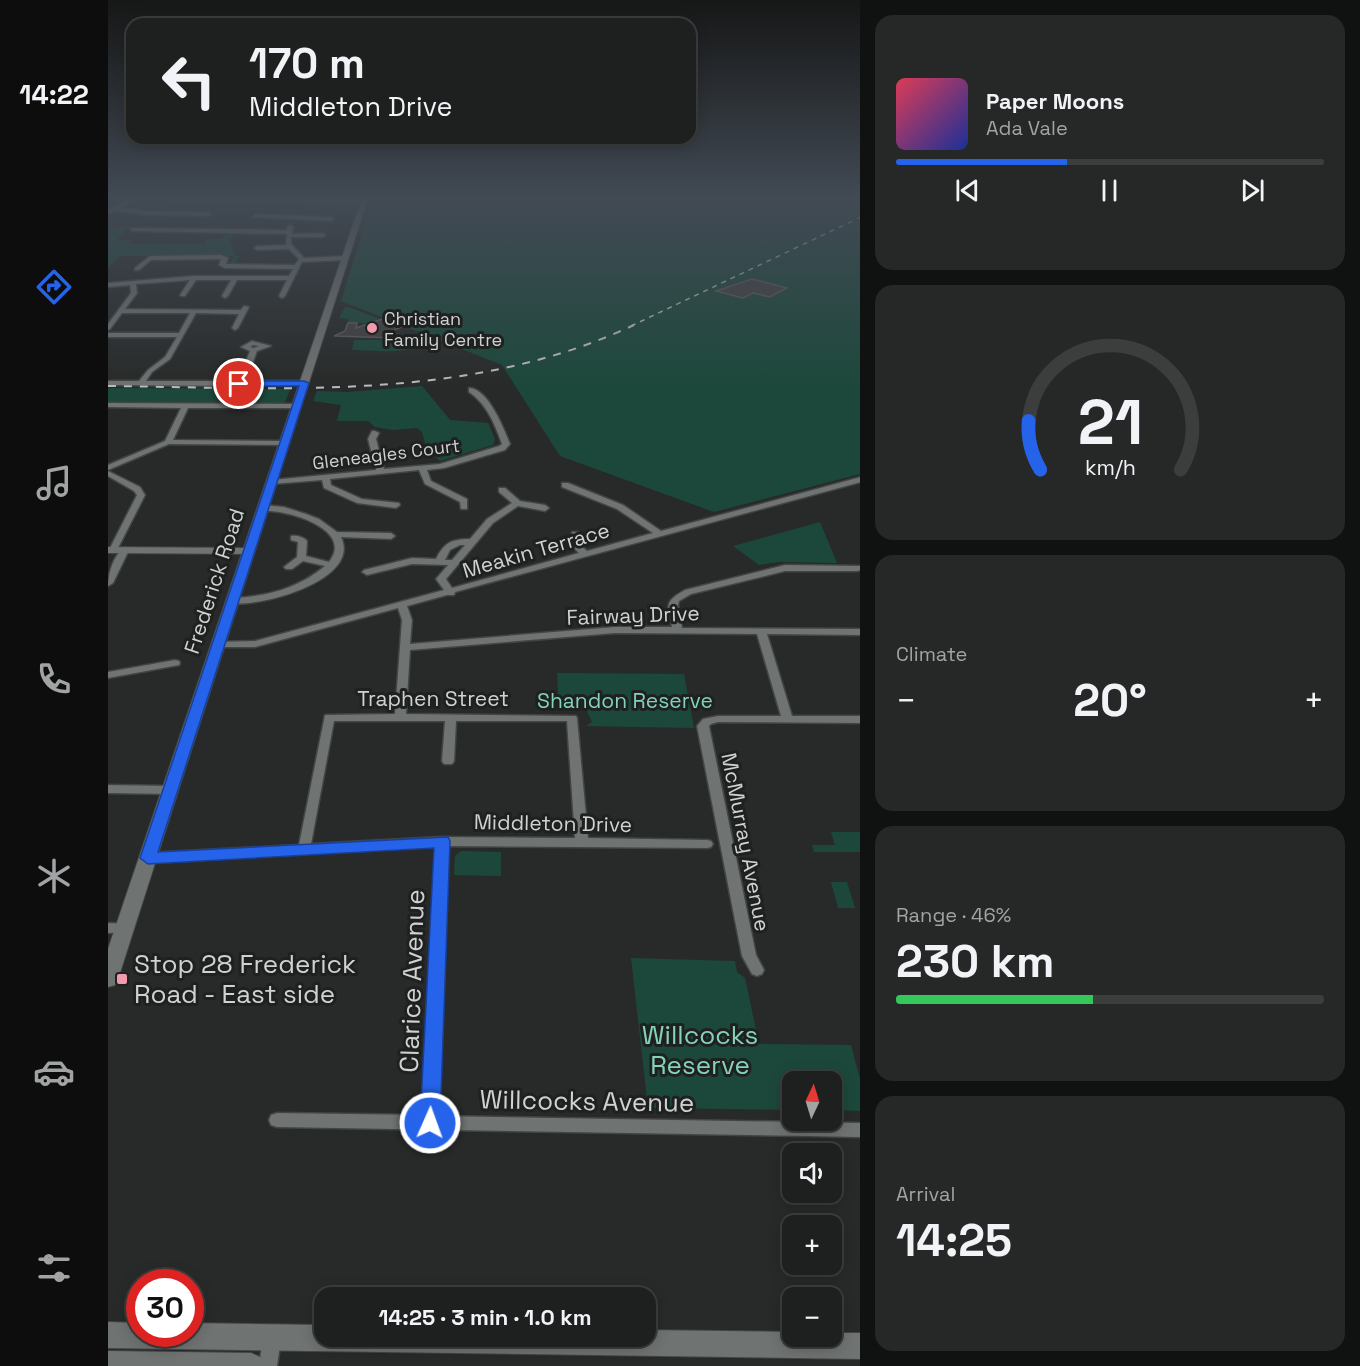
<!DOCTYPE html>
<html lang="en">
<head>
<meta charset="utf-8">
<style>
	body { margin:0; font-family:"Space Grotesk",sans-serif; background:#262828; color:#f1f3f6; height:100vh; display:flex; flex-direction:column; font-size:22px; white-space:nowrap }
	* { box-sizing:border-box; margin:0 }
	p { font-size:20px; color:#a1a3a4 }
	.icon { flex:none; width:33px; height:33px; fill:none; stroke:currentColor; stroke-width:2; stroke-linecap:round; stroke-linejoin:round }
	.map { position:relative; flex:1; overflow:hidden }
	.drawer { display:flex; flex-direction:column; gap:15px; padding:15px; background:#101211; width:500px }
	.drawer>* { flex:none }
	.banner { position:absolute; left:18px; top:18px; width:570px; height:126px; border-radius:18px; box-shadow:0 3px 15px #0003,0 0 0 2px #3c3e3d; background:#1e201f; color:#f1f3f6; overflow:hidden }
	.needle { width:39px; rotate:4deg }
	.fabs { position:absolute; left:674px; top:1071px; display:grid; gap:12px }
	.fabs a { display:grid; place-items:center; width:60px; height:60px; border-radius:12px; background:#1e201f; box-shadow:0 3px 15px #0003,0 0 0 2px #3c3e3d; font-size:30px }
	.speed { position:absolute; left:18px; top:1269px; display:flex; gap:12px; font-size:30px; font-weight:700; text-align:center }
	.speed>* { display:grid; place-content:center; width:78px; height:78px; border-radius:50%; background:#1e201f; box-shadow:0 3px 15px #0003,0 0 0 2px #3c3e3d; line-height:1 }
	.speed .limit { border:9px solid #d22; background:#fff; color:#111 }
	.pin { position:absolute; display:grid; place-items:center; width:51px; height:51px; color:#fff; margin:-26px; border:3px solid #fff; border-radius:50%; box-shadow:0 2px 6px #0007 }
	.me { position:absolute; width:66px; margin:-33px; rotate:2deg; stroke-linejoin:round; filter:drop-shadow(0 0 4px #0008) }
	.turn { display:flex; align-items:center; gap:21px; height:126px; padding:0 24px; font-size:27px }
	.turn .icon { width:78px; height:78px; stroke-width:2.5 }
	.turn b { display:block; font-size:42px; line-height:51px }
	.big { font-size:45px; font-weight:700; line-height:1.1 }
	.drawer .tile { flex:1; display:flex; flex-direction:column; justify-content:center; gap:9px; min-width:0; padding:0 21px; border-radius:18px; background:#262828 }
	.drawer .dial { align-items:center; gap:0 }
	.dial svg { height:156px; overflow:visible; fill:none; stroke:#3c3e3d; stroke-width:7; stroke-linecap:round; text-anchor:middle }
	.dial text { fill:#f1f3f6; stroke:none }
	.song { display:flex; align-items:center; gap:18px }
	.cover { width:72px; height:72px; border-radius:9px; background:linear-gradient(135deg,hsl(350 70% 55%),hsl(230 70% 35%)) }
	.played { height:6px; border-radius:3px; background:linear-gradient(90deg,#2563eb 40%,#3c3e3d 40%) }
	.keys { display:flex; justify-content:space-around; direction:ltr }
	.heat { display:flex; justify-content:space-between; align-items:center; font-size:33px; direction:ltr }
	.charge { height:9px; border-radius:4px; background:linear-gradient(90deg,#34c759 46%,#3c3e3d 0) }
	.trip { position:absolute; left:206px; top:1287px; width:342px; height:60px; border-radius:18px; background:#1e201f; box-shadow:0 3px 15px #0003,0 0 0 2px #3c3e3d; font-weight:700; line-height:60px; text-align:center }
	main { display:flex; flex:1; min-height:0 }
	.tab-bar { display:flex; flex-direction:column; width:108px; justify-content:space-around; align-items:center; background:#0c0d0c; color:#a1a3a4 }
	.tab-bar .icon { width:42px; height:42px }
	.tab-bar .selected { color:#2563eb }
	.tab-bar b { font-size:27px; color:#f1f3f6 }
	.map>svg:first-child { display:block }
	.green { fill:#1c483b }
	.building { fill:#434040; stroke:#5c5959; stroke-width:1.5 }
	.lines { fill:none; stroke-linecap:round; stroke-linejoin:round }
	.minor-casing { stroke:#424544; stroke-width:3 }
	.tertiary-casing { stroke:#424544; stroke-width:2 }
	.secondary-casing { stroke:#424544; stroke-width:2 }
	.minor { fill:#6f7372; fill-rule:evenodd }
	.tertiary { fill:#6f7372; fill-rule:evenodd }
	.secondary { fill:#6f7372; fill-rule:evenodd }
	.rail-far1 { stroke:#bbbdbc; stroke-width:1.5; stroke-dasharray:5 5; stroke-linecap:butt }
	.rail { stroke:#bbbdbc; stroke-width:2; stroke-dasharray:8 8; stroke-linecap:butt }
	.route { fill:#2563eb; stroke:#184099; stroke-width:1.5 }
	.poi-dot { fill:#f29aad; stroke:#1e2120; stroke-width:2 }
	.labels { text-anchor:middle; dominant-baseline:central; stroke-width:6; stroke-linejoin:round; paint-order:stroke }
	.far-poi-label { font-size:18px; fill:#d0d2d1; stroke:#1e2120; text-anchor:start }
	.far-street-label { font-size:18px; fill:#d0d2d1; stroke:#1e2120 }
	.street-label { font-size:21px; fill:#d0d2d1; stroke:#1e2120 }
	.park-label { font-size:21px; fill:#83d2ba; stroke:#1e2120 }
	.near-poi-label { font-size:26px; fill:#d0d2d1; stroke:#1e2120; text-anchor:start }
	.near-street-label { font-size:26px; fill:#d0d2d1; stroke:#1e2120 }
	.near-park-label { font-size:26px; fill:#83d2ba; stroke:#1e2120 }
</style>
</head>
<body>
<main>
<nav class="tab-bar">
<b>14:22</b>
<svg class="icon selected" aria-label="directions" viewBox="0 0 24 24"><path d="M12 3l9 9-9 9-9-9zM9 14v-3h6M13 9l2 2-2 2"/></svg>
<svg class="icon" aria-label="music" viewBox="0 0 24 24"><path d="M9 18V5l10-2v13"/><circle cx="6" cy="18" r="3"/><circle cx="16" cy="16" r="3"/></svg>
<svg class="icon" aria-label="phone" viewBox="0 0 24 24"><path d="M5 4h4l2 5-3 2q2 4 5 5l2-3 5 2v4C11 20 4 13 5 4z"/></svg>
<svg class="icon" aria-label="climate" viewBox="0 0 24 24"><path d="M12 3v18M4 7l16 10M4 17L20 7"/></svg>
<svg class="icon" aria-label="car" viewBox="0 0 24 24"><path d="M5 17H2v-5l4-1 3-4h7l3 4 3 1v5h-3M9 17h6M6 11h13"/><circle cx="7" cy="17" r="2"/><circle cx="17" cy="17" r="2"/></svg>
<svg class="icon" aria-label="filters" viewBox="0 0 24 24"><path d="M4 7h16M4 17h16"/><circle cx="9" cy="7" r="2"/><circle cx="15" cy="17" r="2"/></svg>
</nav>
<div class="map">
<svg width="753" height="1366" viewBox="0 0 753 1366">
	<rect width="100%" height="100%" fill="#282a29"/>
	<g class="green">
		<polygon points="265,198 752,198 752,474 606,512 452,456 394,365 233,301"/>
		<polygon points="20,227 9,240 24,240 22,244 96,244 99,239 113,239 120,233 126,233 122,241 128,256 131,256 126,265 118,265 117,262 123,262 126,256 11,256 0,268 0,228"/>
		<polygon points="237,307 240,307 272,319 259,323 240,323 240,319 231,318"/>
		<path d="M287 332 305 338 303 340 310 345C296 355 262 350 244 350L246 340H286Z"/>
		<polygon points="314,386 342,420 380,423 387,439 385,445 332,461 318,447 314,432 309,428 285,430 267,427 260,421 229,421 233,405 205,401 209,391 239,392"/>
		<polygon points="0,388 180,389 182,390 177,402 172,403 0,402"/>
		<polygon points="712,522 729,563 671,562 651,565 625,546"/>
		<polygon points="449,673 576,674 586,728 478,726 484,722 479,711 463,706 451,710"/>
		<polygon points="723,832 752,832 752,852 706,852 704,845 727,845"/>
		<polygon points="353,851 393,852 393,876 346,875 347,856"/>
		<polygon points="723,882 739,882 747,908 730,908"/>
		<polygon points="523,958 627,961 629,972 637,978 651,1044 743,1045 752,1079 752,1111 723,1110 723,1082 684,1082 684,1110 540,1108"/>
	</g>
	<g class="building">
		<polygon points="644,279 679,288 662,297 645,293 635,298 608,291"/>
		<polygon points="274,319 294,327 286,330 285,338 226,336 237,331 240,323 249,323 248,328"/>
	</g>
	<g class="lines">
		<defs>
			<g id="minor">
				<polygon points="24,198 30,198 12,208 39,211 100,212 103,214 100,216 39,215 7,210 0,214 0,210"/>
				<polygon points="65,198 256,201 258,202 256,203 67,200"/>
				<polygon points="147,214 223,217 226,219 223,221 145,217"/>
				<path d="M182 225 185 227 184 234 215 233 218 235 215 237H183V244L196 258 237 256 240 258 237 260 194 262 177 296 174 298 171 296 179 280H129L120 296 117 298 114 296 123 280H88L77 296H73L72 295 82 280 28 284 29 293 17 309 133 310 136 306 141 307 130 328 127 330 124 328 131 314 88 313 62 359 44 372 38 381H130L133 379V374L142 351 133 347 144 341 163 346 149 351 138 381H196L200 383 198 384 131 386 0 385V381H31L40 370 57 357 69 337H0V333H71L82 313H14L2 329 0 330V324L23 293 22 285 0 287V283L86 276H181L185 269 117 268 111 265 113 259 43 260 31 270H27V268L42 256 113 255 120 258 118 264 187 265 191 259 181 249 149 250 146 248 149 246 178 245 179 234 24 231 22 228 179 230V227ZM145 345 151 346 146 348 142 347Z"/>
				<path d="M361 388C380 388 396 429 402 444L397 450 336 468 319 470 323 481 359 499V509H353L352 502 317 484 311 470 222 479 223 485 254 499 291 503 292 505 288 508 249 503 216 488 214 480 164 484 160 482 164 480 268 470 260 439 264 431H267L271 433 268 439 276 469 332 464 391 446 394 444C387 425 379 404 361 392Z"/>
				<polygon points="0,403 189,404 193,406 189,408 80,408 65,440 177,441 181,443 177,445 61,444 0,470 0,465 57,441 73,408 0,407"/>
				<polygon points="0,471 32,487 37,495 9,550 5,553 1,550 29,495 26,491 0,476"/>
				<path d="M753 477V482L347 592 346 595H339L299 606 304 620 302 644 507 627H564C560 605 555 602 577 590L677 565 752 566 753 570 749 571H677L583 594 571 601 570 605 574 628 753 629V635L659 634 684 716H753V723L610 722 603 724 601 726 648 955 656 970 654 974 649 976 644 974 634 956 589 726 595 719 610 716H673L649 634 507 633 302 650 298 714 468 716 469 718 480 838 599 840 603 841 605 844 603 847 599 848 340 846 330 1116 753 1123V1137L169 1127 163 1125 161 1120 163 1115 169 1113 315 1115 328 846 40 863 36 861 34 858 36 855 40 853 191 845 217 715 287 714 294 620 290 608 147 647H111L107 646 106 644 107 642 147 641 336 590 328 579 340 565 304 564 259 575 254 572 256 570 304 558 328 559C336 543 343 539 362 539L379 519 404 503 391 492V488H397L412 501 437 505 441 508 437 511 410 506 385 523 338 579 344 588 471 553 463 545 464 532H470L471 544 479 551 545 533 509 509 454 487V483H460L515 505 553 531ZM352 545H357L344 560H337L342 550ZM226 721H337L334 761 336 764H344L346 761 348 721H459L467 838 334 837 203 844Z"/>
				<path d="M155 505 176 507 198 514 211 519 229 532 283 533 287 536 283 539 233 537C254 580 151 608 122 603L120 601 122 599 125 598C160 596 189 589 217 566L195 561 184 569H178L176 567 189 557 190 542 183 540V536C188 535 196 537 199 541L198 556 221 562C243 534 197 517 176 513 168 511 160 511 152 510V506Z"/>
				<path d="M17 547 21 550 5 583 0 586C0 573 6 554 17 547Z"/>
				<polygon points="67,660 71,661 72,663 71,665 0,678 0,672"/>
				<polygon points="0,785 63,786 67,787 69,790 67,793 63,794 0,793"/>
				<polygon points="0,923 22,924 24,928 22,932 0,933"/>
				<polygon points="164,1330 170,1333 173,1339 169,1366 151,1366 155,1339 158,1333"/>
			</g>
			<polygon id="tertiary" points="0,547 141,548 147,551 141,554 0,553"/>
			<g id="secondary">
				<polygon points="254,198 260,198 10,979 7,985 0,987 0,949"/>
				<polygon points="0,1322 32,1323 32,1334 82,1334 82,1323 216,1325 216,1336 537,1336 537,1330 684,1332 684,1336 723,1336 723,1333 753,1333 753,1359 0,1348"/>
				<polygon points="0,1351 143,1353 152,1357 156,1366 0,1366"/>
			</g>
		</defs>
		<use href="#minor" class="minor-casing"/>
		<use href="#tertiary" class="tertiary-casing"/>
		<use href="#secondary" class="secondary-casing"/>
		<use href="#minor" class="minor"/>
		<use href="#tertiary" class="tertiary"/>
		<use href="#secondary" class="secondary"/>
		<polyline class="rail-far1" points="523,326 753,217"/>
		<path class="rail" d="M0 386C177 388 362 402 526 325"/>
	</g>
	<linearGradient id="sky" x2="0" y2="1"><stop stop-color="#161717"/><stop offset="0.51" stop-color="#424a54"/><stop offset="1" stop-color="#424a54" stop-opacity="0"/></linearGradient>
	<rect width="753" height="389" fill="url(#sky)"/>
	<polygon class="route" points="196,381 201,383 50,852 340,837 342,841 332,1123 329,1129 322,1132 315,1129 312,1123 326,848 40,864 32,858 191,386 131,386 127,384 131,381"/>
	<g class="poi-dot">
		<circle cx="264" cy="328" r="6"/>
		<rect x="8" y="973" width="12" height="12" rx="3"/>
	</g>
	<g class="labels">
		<g class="far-poi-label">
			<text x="276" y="318">Christian<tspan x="276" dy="21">Family Centre</tspan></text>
		</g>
		<g class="far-street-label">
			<text transform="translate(278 454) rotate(-7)">Gleneagles Court</text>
		</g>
		<g class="street-label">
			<text transform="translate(428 550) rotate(-16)">Meakin Terrace</text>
			<text transform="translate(106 581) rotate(-72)">Frederick Road</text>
			<text transform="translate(525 615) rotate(-2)">Fairway Drive</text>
			<text x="325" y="698">Traphen Street</text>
			<text transform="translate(445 823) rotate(1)">Middleton Drive</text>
			<text transform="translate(638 842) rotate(79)">McMurray Avenue</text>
		</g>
		<g class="park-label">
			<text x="517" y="700">Shandon Reserve</text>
		</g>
		<g class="near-poi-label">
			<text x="26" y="964">Stop 28 Frederick<tspan x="26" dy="30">Road - East side</tspan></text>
		</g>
		<g class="near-street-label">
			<text transform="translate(304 981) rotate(-88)">Clarice Avenue</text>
			<text transform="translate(479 1101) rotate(1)">Willcocks Avenue</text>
		</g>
		<g class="near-park-label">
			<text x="592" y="1035">Willcocks<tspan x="592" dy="30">Reserve</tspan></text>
		</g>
	</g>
</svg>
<div class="fabs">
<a><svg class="needle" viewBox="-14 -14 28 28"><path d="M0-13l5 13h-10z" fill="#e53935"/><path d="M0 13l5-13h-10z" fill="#a1a3a4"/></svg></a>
<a><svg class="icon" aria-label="sound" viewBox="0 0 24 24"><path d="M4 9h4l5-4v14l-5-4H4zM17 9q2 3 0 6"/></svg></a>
<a>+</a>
<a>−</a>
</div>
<div class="speed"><div class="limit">30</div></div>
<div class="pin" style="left:131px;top:384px;background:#d93025"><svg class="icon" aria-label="arrive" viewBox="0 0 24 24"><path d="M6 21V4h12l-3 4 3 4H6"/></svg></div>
<svg class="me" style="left:322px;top:1123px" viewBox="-20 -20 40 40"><circle r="17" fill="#2563eb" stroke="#fff" stroke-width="3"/><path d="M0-11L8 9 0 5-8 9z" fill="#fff"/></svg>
<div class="trip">14:25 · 3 min · 1.0 km</div>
<div class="banner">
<div class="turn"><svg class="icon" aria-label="left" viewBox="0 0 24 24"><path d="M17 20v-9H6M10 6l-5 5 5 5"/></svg><div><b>170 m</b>Middleton Drive</div></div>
</div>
</div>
<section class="drawer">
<div class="tile">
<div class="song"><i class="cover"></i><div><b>Paper Moons</b><p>Ada Vale</p></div></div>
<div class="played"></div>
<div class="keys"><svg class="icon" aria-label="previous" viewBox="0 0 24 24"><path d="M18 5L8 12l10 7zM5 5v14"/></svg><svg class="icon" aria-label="pause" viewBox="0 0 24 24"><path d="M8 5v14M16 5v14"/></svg><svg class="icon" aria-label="next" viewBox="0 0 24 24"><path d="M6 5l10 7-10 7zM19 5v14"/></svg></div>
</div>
<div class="tile dial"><svg viewBox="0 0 100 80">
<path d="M14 69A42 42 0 1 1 86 69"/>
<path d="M14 69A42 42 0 0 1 8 44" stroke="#2563eb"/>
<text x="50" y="56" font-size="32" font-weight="700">21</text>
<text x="50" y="72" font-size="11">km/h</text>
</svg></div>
<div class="tile"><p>Climate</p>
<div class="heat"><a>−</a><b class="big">20°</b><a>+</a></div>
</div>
<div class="tile"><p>Range · 46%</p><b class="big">230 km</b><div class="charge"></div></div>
<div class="tile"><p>Arrival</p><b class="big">14:25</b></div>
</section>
</main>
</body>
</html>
